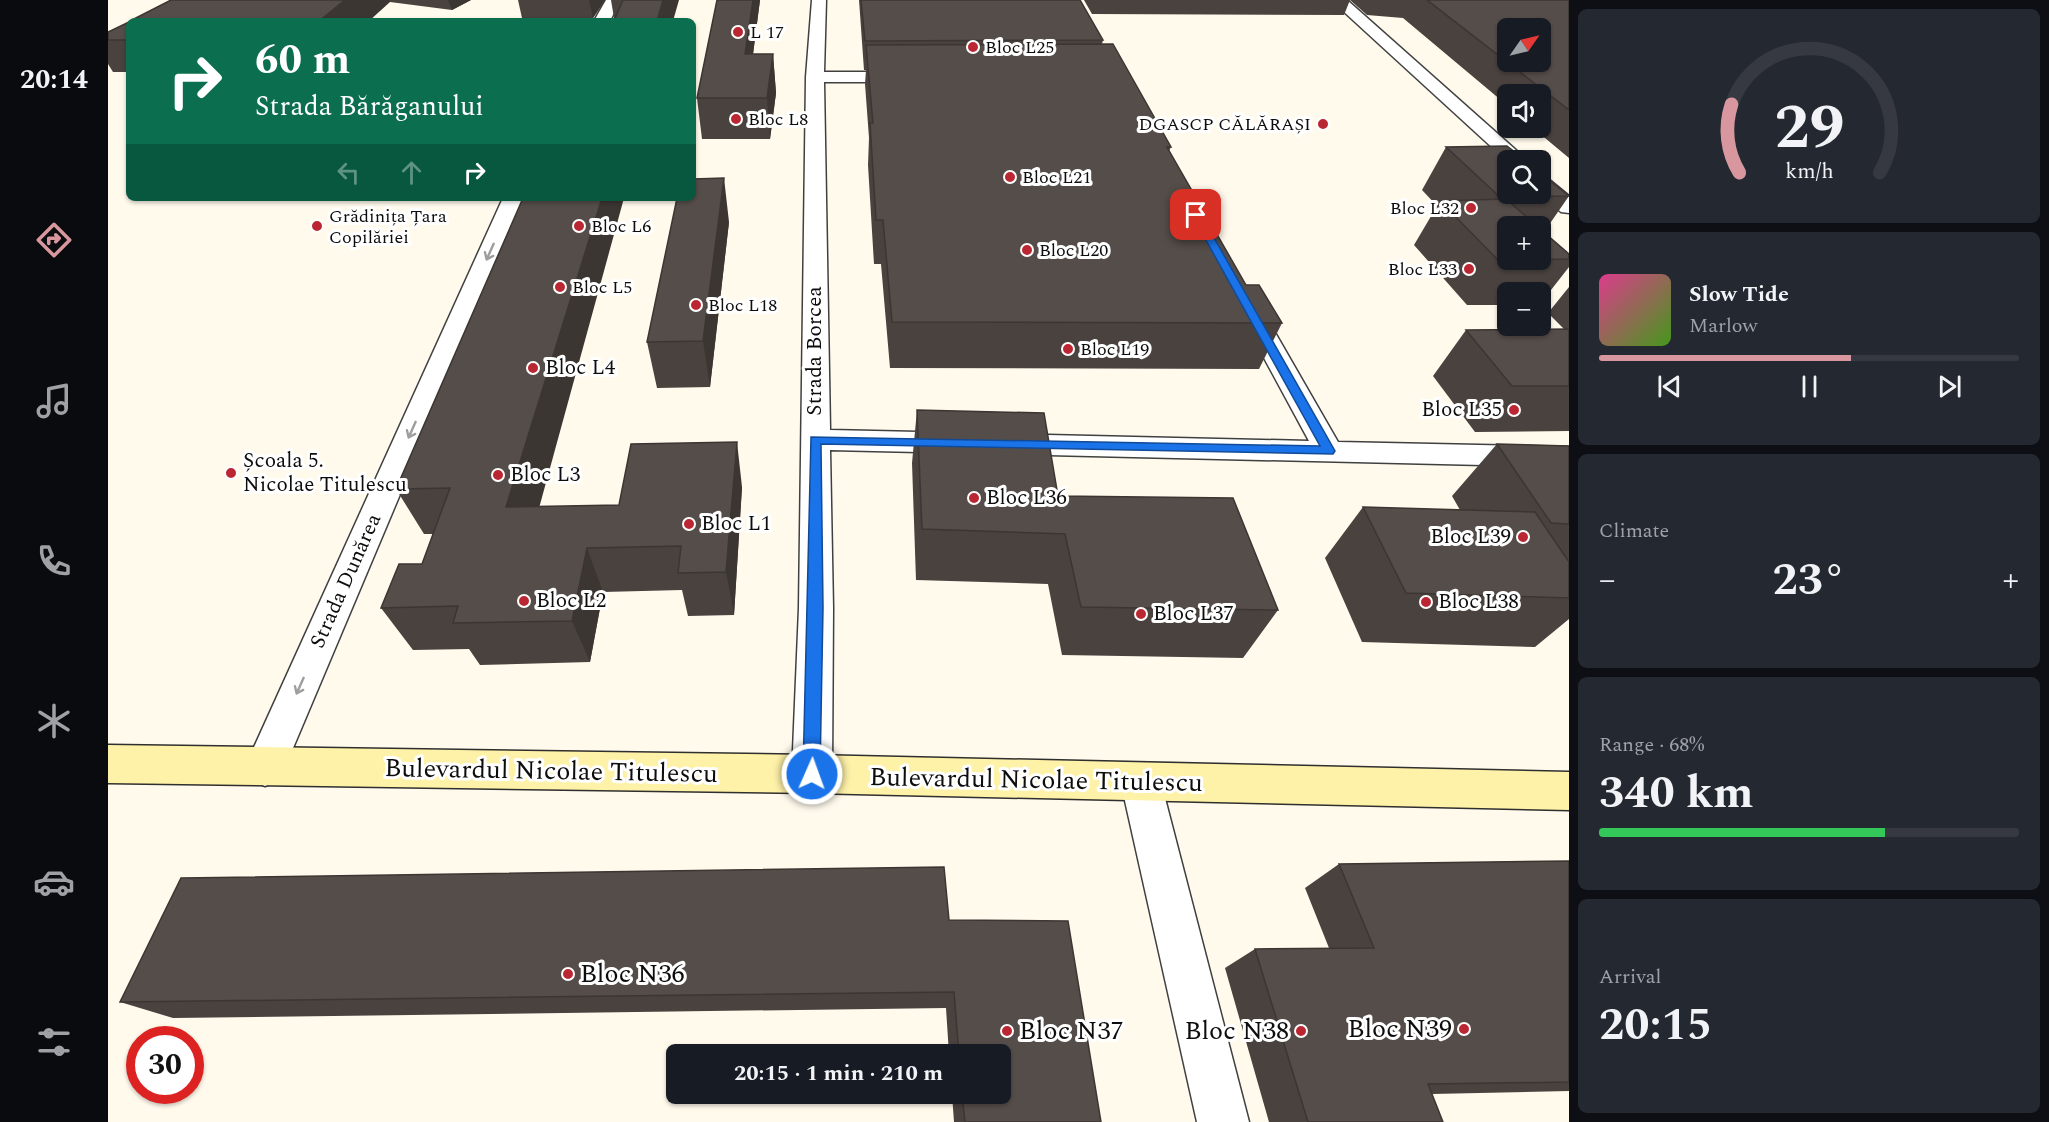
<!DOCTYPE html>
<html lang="en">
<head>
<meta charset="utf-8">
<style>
	body { margin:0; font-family:Spectral,serif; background:#242831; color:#f1f3f6; height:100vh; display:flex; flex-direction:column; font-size:22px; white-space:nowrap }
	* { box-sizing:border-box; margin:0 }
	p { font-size:20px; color:#9ea1a6 }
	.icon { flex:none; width:33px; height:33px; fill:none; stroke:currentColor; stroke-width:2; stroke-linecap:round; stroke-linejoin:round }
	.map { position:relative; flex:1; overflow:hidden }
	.sheet { display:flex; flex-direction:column; gap:9px; padding:9px; background:#0d0f14; width:480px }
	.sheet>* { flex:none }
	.hud { position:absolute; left:18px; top:18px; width:570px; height:183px; border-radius:9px; box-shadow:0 2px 4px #0004; background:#0b6e4f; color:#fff; overflow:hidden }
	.needle { width:39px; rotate:56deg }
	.tools { position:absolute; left:1389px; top:18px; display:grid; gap:12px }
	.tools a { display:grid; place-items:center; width:54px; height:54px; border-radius:9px; background:#171b24; box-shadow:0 2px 4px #0004; font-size:30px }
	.speed { position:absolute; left:18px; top:1026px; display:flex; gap:12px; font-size:30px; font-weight:700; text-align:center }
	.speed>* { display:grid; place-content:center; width:78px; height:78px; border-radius:50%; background:#171b24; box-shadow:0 2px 4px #0004; line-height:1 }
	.speed .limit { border:9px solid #d22; background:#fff; color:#111 }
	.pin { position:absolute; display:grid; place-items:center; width:51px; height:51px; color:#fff; margin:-26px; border-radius:12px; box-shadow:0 3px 9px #0006 }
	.me { position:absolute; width:66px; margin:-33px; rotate:2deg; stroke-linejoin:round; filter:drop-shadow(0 0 4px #0008) }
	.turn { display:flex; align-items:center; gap:21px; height:126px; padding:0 30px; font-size:27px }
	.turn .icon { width:78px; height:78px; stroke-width:2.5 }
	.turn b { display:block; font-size:42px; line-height:51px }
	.lanes { display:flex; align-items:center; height:57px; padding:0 30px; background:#0003; justify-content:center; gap:30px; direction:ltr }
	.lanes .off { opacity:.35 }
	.big { font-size:45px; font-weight:700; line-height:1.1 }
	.sheet .tile { flex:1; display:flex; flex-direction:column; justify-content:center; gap:9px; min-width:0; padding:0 21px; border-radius:9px; background:#242831 }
	.sheet .dial { align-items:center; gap:0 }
	.dial svg { height:156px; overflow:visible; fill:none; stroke:#363941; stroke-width:7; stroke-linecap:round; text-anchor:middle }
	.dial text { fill:#f1f3f6; stroke:none }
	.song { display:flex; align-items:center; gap:18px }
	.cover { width:72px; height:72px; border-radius:9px; background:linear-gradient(135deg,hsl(330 70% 55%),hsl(100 70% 35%)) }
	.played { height:6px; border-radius:3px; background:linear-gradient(90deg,#d8979e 60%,#363941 60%) }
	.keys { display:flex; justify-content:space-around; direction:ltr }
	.heat { display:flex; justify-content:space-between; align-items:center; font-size:33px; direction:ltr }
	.charge { height:9px; border-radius:4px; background:linear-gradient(90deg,#34c759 68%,#363941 0) }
	.trip { position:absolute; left:558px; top:1044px; width:345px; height:60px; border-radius:9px; background:#171b24; box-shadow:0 2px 4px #0004; font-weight:700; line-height:60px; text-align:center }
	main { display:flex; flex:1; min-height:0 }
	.dock { display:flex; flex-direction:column; width:108px; justify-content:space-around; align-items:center; background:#090b0e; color:#9ea1a6 }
	.dock .icon { width:42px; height:42px }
	.dock .on { color:#d8979e }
	.dock b { font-size:27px; color:#f1f3f6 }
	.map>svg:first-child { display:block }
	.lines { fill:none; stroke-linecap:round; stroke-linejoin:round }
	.street-casing { stroke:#404040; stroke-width:3 }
	.secondary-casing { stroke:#2f2f2f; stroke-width:3 }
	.street { fill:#fff; fill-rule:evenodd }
	.secondary { fill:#fef1a8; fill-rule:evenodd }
	.wall { fill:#49423f; fill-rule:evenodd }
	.shaded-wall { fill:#3c3633 }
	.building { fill:#554d49; stroke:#3c3633; stroke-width:1.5; fill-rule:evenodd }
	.oneway { stroke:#9e9e9e }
	.route { fill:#1a73e8; stroke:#114b97; stroke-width:1.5 }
	.poi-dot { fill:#ba2733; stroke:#fff; stroke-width:2 }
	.labels { text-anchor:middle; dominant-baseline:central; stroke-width:6; stroke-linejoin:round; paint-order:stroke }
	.far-poi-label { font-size:18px; fill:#0d0d0d; stroke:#fff; text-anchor:start }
	.street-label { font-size:21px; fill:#0d0d0d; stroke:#fff }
	.poi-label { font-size:21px; fill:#0d0d0d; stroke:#fff; text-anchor:start }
	.near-street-label { font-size:26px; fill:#0d0d0d; stroke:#fff }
	.near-poi-label { font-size:26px; fill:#0d0d0d; stroke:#fff; text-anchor:start }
</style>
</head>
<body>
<main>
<nav class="dock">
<b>20:14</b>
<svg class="icon on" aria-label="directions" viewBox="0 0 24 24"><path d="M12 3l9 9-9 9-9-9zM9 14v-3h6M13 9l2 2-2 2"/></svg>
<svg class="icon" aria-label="music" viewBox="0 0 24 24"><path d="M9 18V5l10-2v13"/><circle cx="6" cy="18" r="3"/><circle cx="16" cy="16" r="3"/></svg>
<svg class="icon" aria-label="phone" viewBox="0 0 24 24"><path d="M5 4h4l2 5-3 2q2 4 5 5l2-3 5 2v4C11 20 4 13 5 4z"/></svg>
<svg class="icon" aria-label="climate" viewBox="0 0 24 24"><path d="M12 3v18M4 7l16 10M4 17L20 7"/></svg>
<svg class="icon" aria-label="car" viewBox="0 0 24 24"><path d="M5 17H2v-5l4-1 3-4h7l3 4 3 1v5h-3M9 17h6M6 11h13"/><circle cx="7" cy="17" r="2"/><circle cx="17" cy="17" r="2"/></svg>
<svg class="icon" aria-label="filters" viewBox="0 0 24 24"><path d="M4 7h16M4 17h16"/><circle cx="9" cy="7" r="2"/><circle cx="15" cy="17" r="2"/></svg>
</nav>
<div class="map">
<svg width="1461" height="1122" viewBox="0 0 1461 1122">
	<rect width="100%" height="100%" fill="#fffaec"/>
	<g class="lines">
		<defs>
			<g id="street">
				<polygon points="498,0 512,0 502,21 486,21"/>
				<polygon points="704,0 718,0 716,72 801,72 810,77 801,82 716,82 722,430 1201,441 1129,308 1132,303 1141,301 1150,303 1153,308 1230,442 1461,447 1461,467 722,450 725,608 724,774 718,787 704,793 690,787 684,774 691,608 698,77"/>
				<polygon points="1223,0 1239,0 1419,160 1400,162"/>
				<polygon points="1432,176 1439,178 1461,196 1461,213 1453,212 1432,193"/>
				<polygon points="395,198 417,198 177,767 171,780 157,786 143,780 137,767"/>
				<polygon points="1033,764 1047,769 1053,783 1141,1122 1089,1122 1013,783 1019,769"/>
			</g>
			<polygon id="secondary" points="0,745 704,755 1461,772 1461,810 704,793 0,783"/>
		</defs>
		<use href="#street" class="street-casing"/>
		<use href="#secondary" class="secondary-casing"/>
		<use href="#street" class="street"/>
		<use href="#secondary" class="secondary"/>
	</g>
	<g class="wall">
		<polygon points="63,0 363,0 344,10 282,2"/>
		<polygon points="410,0 497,0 485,18 414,18"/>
		<polygon points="503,0 571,0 507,18 506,18"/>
		<polygon points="609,0 652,0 645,54 665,54 668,93 662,139 594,139 589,98"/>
		<polygon points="751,0 972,0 995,40 994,44 1063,147 1061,151 1138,285 1174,323 1151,369 782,368 773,264 766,264 760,165 761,138 757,84 758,70 756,70"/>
		<polygon points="976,0 1461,0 1461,158 1425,128 1432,128 1432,94 1400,94 1400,106 1295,18 1259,15 1242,0 1236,15 984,14"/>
		<polygon points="21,22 21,72 5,72 0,64 0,32"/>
		<path d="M1338 147 1461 196 1436 232 1461 254V267L1432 304V292H1400V305H1359L1306 245 1329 206 1314 190ZM1400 226H1432V260Z"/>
		<polygon points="415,198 431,507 511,505 634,487 626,615 580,616 574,590 495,592 482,662 372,665 361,649 305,650 273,608 314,564 325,534 316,534 288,489"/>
		<polygon points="621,222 602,387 549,388 539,342"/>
		<polygon points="1461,287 1461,431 1367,432 1325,376 1358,330 1456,329 1440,313"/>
		<polygon points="809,410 950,496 1170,610 1135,658 954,655 940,584 808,580 804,463"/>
		<polygon points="1389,444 1461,446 1461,619 1427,647 1254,642 1217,558 1255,507 1352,510 1344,496"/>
		<polygon points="1461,861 1461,1091 1324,1094 1335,1122 1161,1122 1117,968 1147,949 1221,948 1197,888 1231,864"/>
		<polygon points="841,920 993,1122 846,1122 844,1094 892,1094 892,1054 841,1054 838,1008 65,1018 12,1002"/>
	</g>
	<g class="shaded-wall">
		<polygon points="237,0 282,0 282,2 261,21 211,21"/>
		<polygon points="340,0 363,0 344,10"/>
		<polygon points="481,0 497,0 485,18"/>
		<polygon points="555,0 571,0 565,21 549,21"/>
		<polygon points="645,0 652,0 640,93 637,54"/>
		<polygon points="665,54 668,93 662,139 659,98"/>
		<polygon points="616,178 621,222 602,387 595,341"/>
		<polygon points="494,198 516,198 419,552 398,507"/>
		<polygon points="629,442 634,487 626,615 618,572"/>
		<polygon points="479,548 495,592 482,662 464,621"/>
	</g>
	<g class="building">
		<polygon points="63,0 237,0 211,21 22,21"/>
		<polygon points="515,0 555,0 549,21 506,21"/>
		<polygon points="609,0 645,0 637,54 665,54 659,98 589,98"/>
		<polygon points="753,0 972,0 995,40 757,41"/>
		<path d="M1319 0H1461V110ZM1400 28H1432V62H1400Z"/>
		<polygon points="21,22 21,40 0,40 0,32"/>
		<polygon points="1005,44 1063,147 1059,147 1138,285 1151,285 1174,323 784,322 775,220 768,220 762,123 765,123 758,45"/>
		<polygon points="1399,146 1417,160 1400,160 1400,194 1432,194 1432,173 1461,196 1392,197 1338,147"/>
		<polygon points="616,178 595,341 539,342 569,198 585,198 585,179"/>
		<polygon points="415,198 494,198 398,507 511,505 523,444 629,442 618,572 570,573 573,546 479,548 464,621 345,623 350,606 273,608 291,564 314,564 342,488 288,489"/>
		<polygon points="1398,199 1429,226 1400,226 1400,260 1432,260 1432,229 1461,254 1461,259 1390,260 1332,201"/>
		<polygon points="1461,329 1461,386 1404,386 1358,330"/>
		<polygon points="809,410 936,413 950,496 1125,498 1170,610 973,607 957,534 814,529"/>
		<polygon points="1389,444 1461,446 1461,524 1443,523"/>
		<polygon points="1255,507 1427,512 1461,562 1461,598 1298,593"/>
		<polygon points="1461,861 1461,1082 1320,1084 1335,1122 1200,1122 1147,949 1266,948 1231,864"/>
		<polygon points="836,867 841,920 960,921 993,1122 857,1122 854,1094 892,1094 892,1054 851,1054 846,992 12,1002 73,878"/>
	</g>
	<defs><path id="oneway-shaft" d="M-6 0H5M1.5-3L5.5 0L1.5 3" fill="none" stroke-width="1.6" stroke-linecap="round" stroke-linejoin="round" transform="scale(1.5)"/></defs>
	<g class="oneway">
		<use href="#oneway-shaft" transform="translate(382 252) rotate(114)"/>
		<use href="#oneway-shaft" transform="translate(304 430) rotate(114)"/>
		<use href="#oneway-shaft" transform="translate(192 686) rotate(114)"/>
	</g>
	<polygon class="route" points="1088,213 1093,215 1227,451 1225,454 713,444 715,608 712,774 710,780 704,782 698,780 695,774 703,437 1212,446 1084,215"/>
	<g class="poi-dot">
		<circle cx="630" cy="32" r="6"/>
		<circle cx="865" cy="47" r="6"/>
		<circle cx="628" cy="119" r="6"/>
		<circle cx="1215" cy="124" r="6"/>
		<circle cx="902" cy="177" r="6"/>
		<circle cx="1363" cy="208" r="6"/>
		<circle cx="209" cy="226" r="6"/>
		<circle cx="471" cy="226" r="6"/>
		<circle cx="919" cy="250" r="6"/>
		<circle cx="1361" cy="269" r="6"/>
		<circle cx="452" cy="287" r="6"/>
		<circle cx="588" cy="305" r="6"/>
		<circle cx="960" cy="349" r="6"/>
		<circle cx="425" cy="368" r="6"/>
		<circle cx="1406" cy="410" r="6"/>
		<circle cx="123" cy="473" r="6"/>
		<circle cx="390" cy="475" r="6"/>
		<circle cx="866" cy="498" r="6"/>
		<circle cx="581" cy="524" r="6"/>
		<circle cx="1415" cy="537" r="6"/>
		<circle cx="416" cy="601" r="6"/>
		<circle cx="1318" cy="602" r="6"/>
		<circle cx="1033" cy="614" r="6"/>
		<circle cx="460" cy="974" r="6"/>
		<circle cx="1356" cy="1029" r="6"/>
		<circle cx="899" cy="1031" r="6"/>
		<circle cx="1193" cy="1031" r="6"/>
	</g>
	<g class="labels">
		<g class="far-poi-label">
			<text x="642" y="32">L 17</text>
			<text x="877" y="47">Bloc L25</text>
			<text x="640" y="119">Bloc L8</text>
			<text x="1203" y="124" text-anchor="end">DGASCP CĂLĂRAȘI</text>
			<text x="914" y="177">Bloc L21</text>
			<text x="1351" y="208" text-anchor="end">Bloc L32</text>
			<text x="221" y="216">Grădinița Țara<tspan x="221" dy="21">Copilăriei</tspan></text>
			<text x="483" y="226">Bloc L6</text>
			<text x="931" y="250">Bloc L20</text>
			<text x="1349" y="269" text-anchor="end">Bloc L33</text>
			<text x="464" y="287">Bloc L5</text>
			<text x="600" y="305">Bloc L18</text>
			<text x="972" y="349">Bloc L19</text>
		</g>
		<g class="street-label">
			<text transform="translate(707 351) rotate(-90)">Strada Borcea</text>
			<text transform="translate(238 581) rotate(-66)">Strada Dunărea</text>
		</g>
		<g class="poi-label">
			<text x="437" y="368">Bloc L4</text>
			<text x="1394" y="410" text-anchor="end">Bloc L35</text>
			<text x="135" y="461">Școala 5.<tspan x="135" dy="24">Nicolae Titulescu</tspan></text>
			<text x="402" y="475">Bloc L3</text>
			<text x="878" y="498">Bloc L36</text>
			<text x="593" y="524">Bloc L1</text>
			<text x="1403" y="537" text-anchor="end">Bloc L39</text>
			<text x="428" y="601">Bloc L2</text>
			<text x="1330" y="602">Bloc L38</text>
			<text x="1045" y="614">Bloc L37</text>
		</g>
		<g class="near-street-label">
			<text transform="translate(443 771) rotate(1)">Bulevardul Nicolae Titulescu</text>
			<text transform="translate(928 780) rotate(1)">Bulevardul Nicolae Titulescu</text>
		</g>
		<g class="near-poi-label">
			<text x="472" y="974">Bloc N36</text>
			<text x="1344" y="1029" text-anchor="end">Bloc N39</text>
			<text x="911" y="1031">Bloc N37</text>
			<text x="1181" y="1031" text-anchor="end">Bloc N38</text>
		</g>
	</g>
</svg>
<div class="tools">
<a><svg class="needle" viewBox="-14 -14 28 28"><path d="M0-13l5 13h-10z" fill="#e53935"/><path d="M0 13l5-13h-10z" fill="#9ea1a6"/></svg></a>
<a><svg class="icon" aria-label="sound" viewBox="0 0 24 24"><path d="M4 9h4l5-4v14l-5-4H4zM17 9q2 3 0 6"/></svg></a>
<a><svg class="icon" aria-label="search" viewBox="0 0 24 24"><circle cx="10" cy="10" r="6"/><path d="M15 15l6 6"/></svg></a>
<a>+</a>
<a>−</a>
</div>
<div class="speed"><div class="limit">30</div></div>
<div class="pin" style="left:1088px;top:215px;background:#d93025"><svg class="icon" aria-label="arrive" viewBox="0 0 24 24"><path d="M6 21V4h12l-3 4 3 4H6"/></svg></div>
<svg class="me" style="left:704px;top:774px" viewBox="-20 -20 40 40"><circle r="17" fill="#1a73e8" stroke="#fff" stroke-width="3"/><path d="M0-11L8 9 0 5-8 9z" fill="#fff"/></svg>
<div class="trip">20:15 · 1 min · 210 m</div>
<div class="hud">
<div class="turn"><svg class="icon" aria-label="right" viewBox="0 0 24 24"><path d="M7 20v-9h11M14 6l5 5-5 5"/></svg><div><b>60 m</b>Strada Bărăganului</div></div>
<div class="lanes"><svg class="icon off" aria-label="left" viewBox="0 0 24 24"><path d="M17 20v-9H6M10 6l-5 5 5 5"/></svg><svg class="icon off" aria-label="ahead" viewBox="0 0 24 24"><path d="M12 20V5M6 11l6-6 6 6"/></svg><svg class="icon" aria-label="right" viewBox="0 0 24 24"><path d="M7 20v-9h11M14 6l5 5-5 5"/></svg></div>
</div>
</div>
<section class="sheet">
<div class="tile dial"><svg viewBox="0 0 100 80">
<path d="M14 69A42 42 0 1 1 86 69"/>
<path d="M14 69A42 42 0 0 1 10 34" stroke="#d8979e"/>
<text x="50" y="56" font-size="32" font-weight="700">29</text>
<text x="50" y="72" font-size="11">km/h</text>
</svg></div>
<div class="tile">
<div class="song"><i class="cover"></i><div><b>Slow Tide</b><p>Marlow</p></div></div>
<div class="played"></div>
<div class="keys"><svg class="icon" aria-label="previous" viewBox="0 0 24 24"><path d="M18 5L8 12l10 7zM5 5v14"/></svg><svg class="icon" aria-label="pause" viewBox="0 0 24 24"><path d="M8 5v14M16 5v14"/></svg><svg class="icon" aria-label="next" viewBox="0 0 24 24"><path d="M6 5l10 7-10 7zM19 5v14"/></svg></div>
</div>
<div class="tile"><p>Climate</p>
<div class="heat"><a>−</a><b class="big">23°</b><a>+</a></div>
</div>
<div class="tile"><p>Range · 68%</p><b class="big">340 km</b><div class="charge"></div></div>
<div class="tile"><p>Arrival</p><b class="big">20:15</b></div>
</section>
</main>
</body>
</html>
